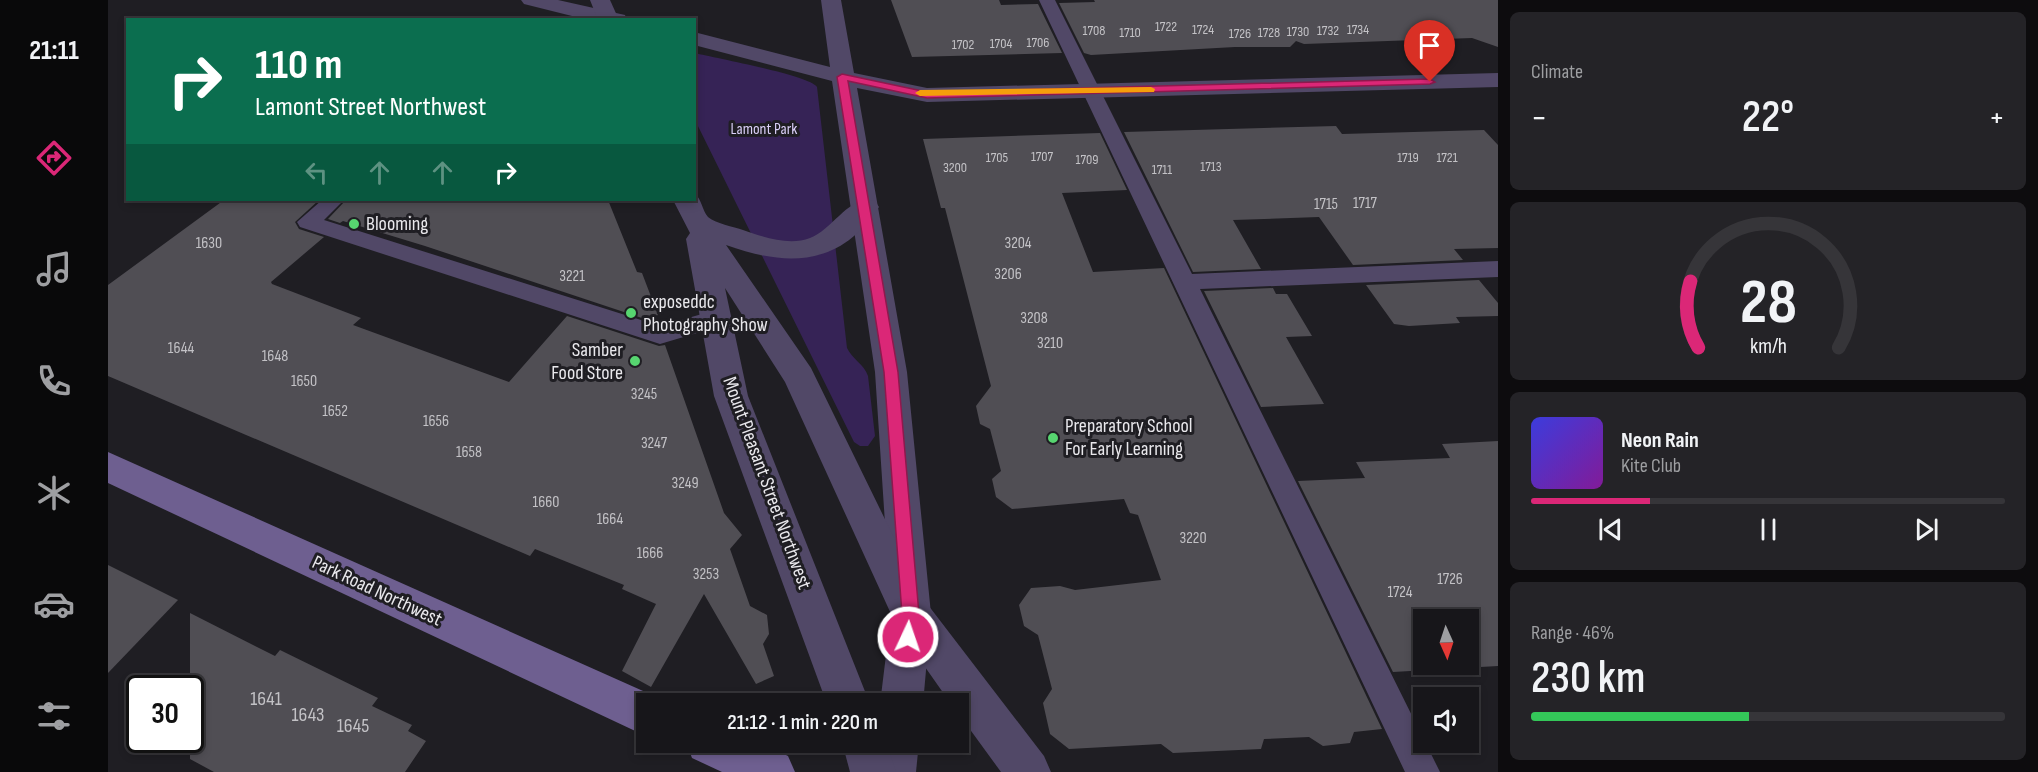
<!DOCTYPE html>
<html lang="en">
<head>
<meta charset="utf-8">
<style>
	body { margin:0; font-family:"Sofia Sans Condensed",sans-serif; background:#242327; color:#f1f3f6; height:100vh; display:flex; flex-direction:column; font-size:22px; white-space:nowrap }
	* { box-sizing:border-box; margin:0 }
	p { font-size:20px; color:#9e9fa2 }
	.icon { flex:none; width:33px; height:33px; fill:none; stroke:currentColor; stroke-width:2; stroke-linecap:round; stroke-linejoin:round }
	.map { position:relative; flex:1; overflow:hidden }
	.panel { display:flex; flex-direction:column; gap:12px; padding:12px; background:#0d0c0e; width:540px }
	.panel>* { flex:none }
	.guide { position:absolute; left:18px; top:18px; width:570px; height:183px; border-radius:0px; box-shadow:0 3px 9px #0003,0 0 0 2px #363539; background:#0b6e4f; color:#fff; overflow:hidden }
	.needle { width:39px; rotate:177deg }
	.tools { position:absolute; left:1305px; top:609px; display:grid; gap:12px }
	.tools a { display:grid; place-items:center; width:66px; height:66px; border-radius:0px; background:#17161a; box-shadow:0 3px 9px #0003,0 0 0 2px #363539; font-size:30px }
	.speed { position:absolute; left:18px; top:675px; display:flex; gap:12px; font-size:30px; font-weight:700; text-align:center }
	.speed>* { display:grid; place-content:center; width:78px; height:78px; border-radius:50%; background:#17161a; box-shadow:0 3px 9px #0003,0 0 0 2px #363539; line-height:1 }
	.speed .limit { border:3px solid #111; border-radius:9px; background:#fff; color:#111 }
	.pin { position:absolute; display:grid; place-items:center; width:51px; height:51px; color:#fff; margin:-62px -26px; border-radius:50% 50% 50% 0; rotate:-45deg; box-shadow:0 0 6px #0007 }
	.pin .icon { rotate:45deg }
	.me { position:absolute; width:66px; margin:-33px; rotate:3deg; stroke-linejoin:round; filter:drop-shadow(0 0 4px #0008) }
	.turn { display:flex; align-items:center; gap:21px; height:126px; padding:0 30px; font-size:27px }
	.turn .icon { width:78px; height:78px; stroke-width:2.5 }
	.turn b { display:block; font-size:42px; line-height:51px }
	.lanes { display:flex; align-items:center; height:57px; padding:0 30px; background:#0003; justify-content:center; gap:30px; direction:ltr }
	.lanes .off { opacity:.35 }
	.big { font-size:45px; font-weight:600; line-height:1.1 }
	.panel .tile { flex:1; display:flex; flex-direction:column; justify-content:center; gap:9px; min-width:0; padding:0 21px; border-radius:9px; background:#242327 }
	.panel .dial { align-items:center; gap:0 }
	.dial svg { height:156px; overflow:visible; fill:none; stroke:#363539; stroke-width:7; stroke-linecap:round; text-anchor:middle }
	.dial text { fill:#f1f3f6; stroke:none }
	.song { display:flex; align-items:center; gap:18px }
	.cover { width:72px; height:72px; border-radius:9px; background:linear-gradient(135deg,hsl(240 70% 55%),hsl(290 70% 35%)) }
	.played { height:6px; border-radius:3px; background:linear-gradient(90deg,#db2777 25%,#363539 25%) }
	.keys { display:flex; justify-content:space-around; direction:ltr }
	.heat { display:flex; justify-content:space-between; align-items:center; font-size:33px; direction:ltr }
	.charge { height:9px; border-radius:4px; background:linear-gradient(90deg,#34c759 46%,#363539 0) }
	.trip { position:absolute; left:528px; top:693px; width:333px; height:60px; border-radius:0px; background:#17161a; box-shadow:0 3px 9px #0003,0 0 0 2px #363539; font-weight:600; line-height:60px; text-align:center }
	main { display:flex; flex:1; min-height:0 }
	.tab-bar { display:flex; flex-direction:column; width:108px; justify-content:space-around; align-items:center; background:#09090a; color:#9e9fa2 }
	.tab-bar .icon { width:42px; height:42px }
	.tab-bar .selected { color:#db2777 }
	.tab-bar b { font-size:27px; color:#f1f3f6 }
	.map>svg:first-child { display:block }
	.green { fill:#362356 }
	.building { fill:#504e54; fill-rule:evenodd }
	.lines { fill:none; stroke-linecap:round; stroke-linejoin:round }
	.service { fill:#514867; fill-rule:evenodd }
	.minor { fill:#514867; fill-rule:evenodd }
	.tertiary { fill:#514867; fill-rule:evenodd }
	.secondary { fill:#6e5f90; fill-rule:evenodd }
	.route { fill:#db2777; stroke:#8e194d; stroke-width:1.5 }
	.slow { fill:#f59e0b }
	.poi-dot { fill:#57d570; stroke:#1f1e23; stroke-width:2 }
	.labels { text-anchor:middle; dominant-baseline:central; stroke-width:6; stroke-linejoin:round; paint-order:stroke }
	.far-number-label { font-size:14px; fill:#c3c2c6 }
	.far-park-label { font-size:16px; fill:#dbd0f9; stroke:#1f1e23 }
	.number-label { font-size:16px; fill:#c3c2c6 }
	.poi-label { font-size:20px; fill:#e9e8ec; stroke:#1f1e23; text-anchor:start }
	.street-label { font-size:20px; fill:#e9e8ec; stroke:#1f1e23 }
	.near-number-label { font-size:20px; fill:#c3c2c6 }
</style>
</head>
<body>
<main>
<nav class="tab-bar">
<b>21:11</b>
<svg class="icon selected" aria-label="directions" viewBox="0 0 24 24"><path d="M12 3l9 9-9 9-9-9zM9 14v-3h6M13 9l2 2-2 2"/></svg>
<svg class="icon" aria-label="music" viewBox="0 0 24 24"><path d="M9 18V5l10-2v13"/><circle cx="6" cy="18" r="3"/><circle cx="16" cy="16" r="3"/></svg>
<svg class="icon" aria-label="phone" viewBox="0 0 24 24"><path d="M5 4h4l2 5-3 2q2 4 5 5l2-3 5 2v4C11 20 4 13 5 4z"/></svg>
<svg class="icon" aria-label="climate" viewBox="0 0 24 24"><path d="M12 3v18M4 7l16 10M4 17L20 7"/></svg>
<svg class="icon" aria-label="car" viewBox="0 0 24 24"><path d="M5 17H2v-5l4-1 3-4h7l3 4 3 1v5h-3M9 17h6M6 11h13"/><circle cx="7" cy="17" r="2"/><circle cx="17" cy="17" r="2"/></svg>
<svg class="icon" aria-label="filters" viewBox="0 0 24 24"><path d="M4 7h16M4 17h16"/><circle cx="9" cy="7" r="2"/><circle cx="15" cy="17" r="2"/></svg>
</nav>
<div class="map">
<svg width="1390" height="772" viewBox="0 0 1390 772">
	<rect width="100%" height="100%" fill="#1f1e23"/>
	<path class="green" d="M587 53C606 58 701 75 709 87L739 348C744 359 756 364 760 376L767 436 760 446H752L746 442 587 120Z"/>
	<g class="building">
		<polygon points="783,0 891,0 893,5 930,4 954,53 804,57"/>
		<polygon points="986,0 1390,0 1390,47 1364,38 1196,44 1188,41 1182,47 1127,47 983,55 976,53 951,3 987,2"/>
		<polygon points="1228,126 1234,134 1376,130 1390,145 1390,248 1346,249 1355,260 1245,265 1211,217 1125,220 1153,269 1085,272 1016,132"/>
		<polygon points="992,133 1019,190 954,193 985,272 1056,268 1274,729 1246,732 1242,743 1215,746 1201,737 1156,739 1153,749 1065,753 1053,744 961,749 942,734 935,703 944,689 930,635 916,626 911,605 923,588 952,586 967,590 1053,580 1030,515 1022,513 1016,499 904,509 888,497 884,479 893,471 882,429 872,424 868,406 883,386 837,208 833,208 815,139"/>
		<polygon points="116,200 211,200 187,222 191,229 216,237 163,282 164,284 253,318 245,325 401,382 459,316 551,346 557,345 616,513 634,535 622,549 642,606 659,615 661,634 655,644 666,676 648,684 596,594 543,687 514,671 548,604 514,589 516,585 427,549 422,556 0,376 0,285"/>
		<polygon points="238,200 500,200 529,272 534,273 550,315 547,316 549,323 317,246 235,221 232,223 220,219"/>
		<polygon points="1371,280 1390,303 1390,316 1348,317 1352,323 1301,326 1286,324 1258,285"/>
		<polygon points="1165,288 1168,294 1179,294 1204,336 1178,337 1216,404 1153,407 1096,291"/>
		<path d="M1390 441V666L1285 672 1190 481 1257 478 1248 462 1342 458 1334 444ZM1316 620H1360V664H1316Z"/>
		<polygon points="0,565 70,600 0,673"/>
		<polygon points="82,613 167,656 172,650 270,698 264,706 304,725 300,731 318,741 297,772 106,772 82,759"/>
	</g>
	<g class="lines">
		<g class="service">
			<polygon points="931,0 947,0 1084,274 1390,261 1390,277 1092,289 1332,772 1297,772"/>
			<polygon points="214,200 236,200 216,220 552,326 608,310 616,313 620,319 616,325 552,344 192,227 189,222"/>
		</g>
		<g class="minor">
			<polygon points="413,0 450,0 517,15 519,20 480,20 416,4"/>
			<polygon points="713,0 733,0 746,73 819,88 1390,73 1390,87 819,102 749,88 799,372 823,614 815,704 772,704 783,614 767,372 724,81 586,45 586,32 722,67"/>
			<polygon points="767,742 811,742 808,772 762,772"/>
		</g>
		<g class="tertiary">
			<polygon points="482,0 502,0 511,20 490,20"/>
			<path d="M586 193C594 199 594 210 600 217 607 223 626 227 635 230 655 237 681 246 702 238 726 229 741 194 767 201L771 207C732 267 679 267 618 245L703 368 817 601 936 756 943 772H893L850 713V704H843L789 627 677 382 617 288 640 396 762 704H719L606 396 578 239 582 233 565 200H586Z"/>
			<polygon points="734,742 778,742 788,772 742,772"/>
		</g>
		<g class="secondary">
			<polygon points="0,452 553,699 555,704 538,704 538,736 523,729 0,483"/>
			<polygon points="578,742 651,742 680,756 687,772 614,772 584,758"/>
		</g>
	</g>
	<polygon class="route" points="734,74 819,92 1322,79 1327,82 1322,84 819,98 740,81 790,372 811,614 806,642 800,645 794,642 792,637 794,614 776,372 729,77"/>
	<polygon class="slow" points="1043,87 1047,89 1046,92 812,96 807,93 812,90"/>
	<g class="poi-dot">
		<circle cx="246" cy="224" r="6"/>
		<circle cx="523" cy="313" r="6"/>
		<circle cx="527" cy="361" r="6"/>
		<circle cx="945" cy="438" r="6"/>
	</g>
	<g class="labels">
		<g class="far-number-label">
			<text x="1058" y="26">1722</text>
			<text x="1095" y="29">1724</text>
			<text x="1250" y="29">1734</text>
			<text x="986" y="30">1708</text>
			<text x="1220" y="30">1732</text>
			<text x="1190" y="31">1730</text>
			<text x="1022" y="32">1710</text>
			<text x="1161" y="32">1728</text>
			<text x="1132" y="33">1726</text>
			<text x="930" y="42">1706</text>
			<text x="893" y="43">1704</text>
			<text x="855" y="44">1702</text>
			<text x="934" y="156">1707</text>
			<text x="889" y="157">1705</text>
			<text x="1300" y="157">1719</text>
			<text x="1339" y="157">1721</text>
			<text x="979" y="159">1709</text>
			<text x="1103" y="166">1713</text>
			<text x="847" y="167">3200</text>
			<text x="1054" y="169">1711</text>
		</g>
		<g class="far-park-label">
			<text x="656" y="129">Lamont Park</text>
		</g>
		<g class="number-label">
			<text x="1257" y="203">1717</text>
			<text x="1218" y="204">1715</text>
			<text x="101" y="243">1630</text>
			<text x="910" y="243">3204</text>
			<text x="900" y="274">3206</text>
			<text x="464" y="276">3221</text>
			<text x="926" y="318">3208</text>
			<text x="942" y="343">3210</text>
			<text x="73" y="348">1644</text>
			<text x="167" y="356">1648</text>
			<text x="196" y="381">1650</text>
			<text x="536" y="394">3245</text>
			<text x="227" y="411">1652</text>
			<text x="328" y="421">1656</text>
			<text x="546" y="443">3247</text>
			<text x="361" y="452">1658</text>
			<text x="577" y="483">3249</text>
			<text x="438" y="502">1660</text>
			<text x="502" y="519">1664</text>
			<text x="1085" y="538">3220</text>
			<text x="542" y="553">1666</text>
			<text x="598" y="574">3253</text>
			<text x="1342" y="579">1726</text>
			<text x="1292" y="592">1724</text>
		</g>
		<g class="poi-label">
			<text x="258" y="224">Blooming</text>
			<text x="535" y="302">exposeddc<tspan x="535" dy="23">Photography Show</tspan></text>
			<text x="515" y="350" text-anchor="end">Samber<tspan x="515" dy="23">Food Store</tspan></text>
			<text x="957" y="426">Preparatory School<tspan x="957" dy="23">For Early Learning</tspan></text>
		</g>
		<g class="street-label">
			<text transform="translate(659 483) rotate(70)">Mount Pleasant Street Northwest</text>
			<text transform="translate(269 591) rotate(25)">Park Road Northwest</text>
		</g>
		<g class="near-number-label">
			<text x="158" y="699">1641</text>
			<text x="200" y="715">1643</text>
			<text x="245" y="726">1645</text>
		</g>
	</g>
</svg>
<div class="tools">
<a><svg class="needle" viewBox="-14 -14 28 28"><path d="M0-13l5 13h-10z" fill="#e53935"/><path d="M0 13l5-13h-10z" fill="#9e9fa2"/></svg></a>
<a><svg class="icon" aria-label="sound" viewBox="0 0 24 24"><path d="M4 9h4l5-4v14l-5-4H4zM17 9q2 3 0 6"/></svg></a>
</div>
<div class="speed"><div class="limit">30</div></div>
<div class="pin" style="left:1322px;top:82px;background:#d93025"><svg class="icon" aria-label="arrive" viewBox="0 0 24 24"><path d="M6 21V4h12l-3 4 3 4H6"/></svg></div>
<svg class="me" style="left:800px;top:637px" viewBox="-20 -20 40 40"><circle r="17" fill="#db2777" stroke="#fff" stroke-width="3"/><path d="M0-11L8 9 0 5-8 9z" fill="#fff"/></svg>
<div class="trip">21:12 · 1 min · 220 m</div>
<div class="guide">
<div class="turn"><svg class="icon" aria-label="right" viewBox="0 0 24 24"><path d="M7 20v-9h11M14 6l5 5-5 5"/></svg><div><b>110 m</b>Lamont Street Northwest</div></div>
<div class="lanes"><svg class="icon off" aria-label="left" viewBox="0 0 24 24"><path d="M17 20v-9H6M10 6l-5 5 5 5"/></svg><svg class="icon off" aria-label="ahead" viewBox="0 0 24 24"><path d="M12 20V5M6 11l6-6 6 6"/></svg><svg class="icon off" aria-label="ahead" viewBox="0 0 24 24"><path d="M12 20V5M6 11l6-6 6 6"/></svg><svg class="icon" aria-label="right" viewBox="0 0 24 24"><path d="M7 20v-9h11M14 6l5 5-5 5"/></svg></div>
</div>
</div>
<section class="panel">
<div class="tile"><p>Climate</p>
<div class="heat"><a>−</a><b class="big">22°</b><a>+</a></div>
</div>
<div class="tile dial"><svg viewBox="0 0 100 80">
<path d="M14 69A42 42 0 1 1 86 69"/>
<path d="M14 69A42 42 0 0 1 10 35" stroke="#db2777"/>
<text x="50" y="56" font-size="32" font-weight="700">28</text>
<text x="50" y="72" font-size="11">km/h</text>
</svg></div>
<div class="tile">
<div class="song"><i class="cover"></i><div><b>Neon Rain</b><p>Kite Club</p></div></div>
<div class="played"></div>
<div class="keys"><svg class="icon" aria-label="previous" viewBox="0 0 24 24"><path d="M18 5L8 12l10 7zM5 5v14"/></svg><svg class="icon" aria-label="pause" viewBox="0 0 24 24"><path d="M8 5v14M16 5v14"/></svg><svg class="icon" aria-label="next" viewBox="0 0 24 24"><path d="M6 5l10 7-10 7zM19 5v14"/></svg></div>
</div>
<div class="tile"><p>Range · 46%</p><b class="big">230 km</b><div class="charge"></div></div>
</section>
</main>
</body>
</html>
